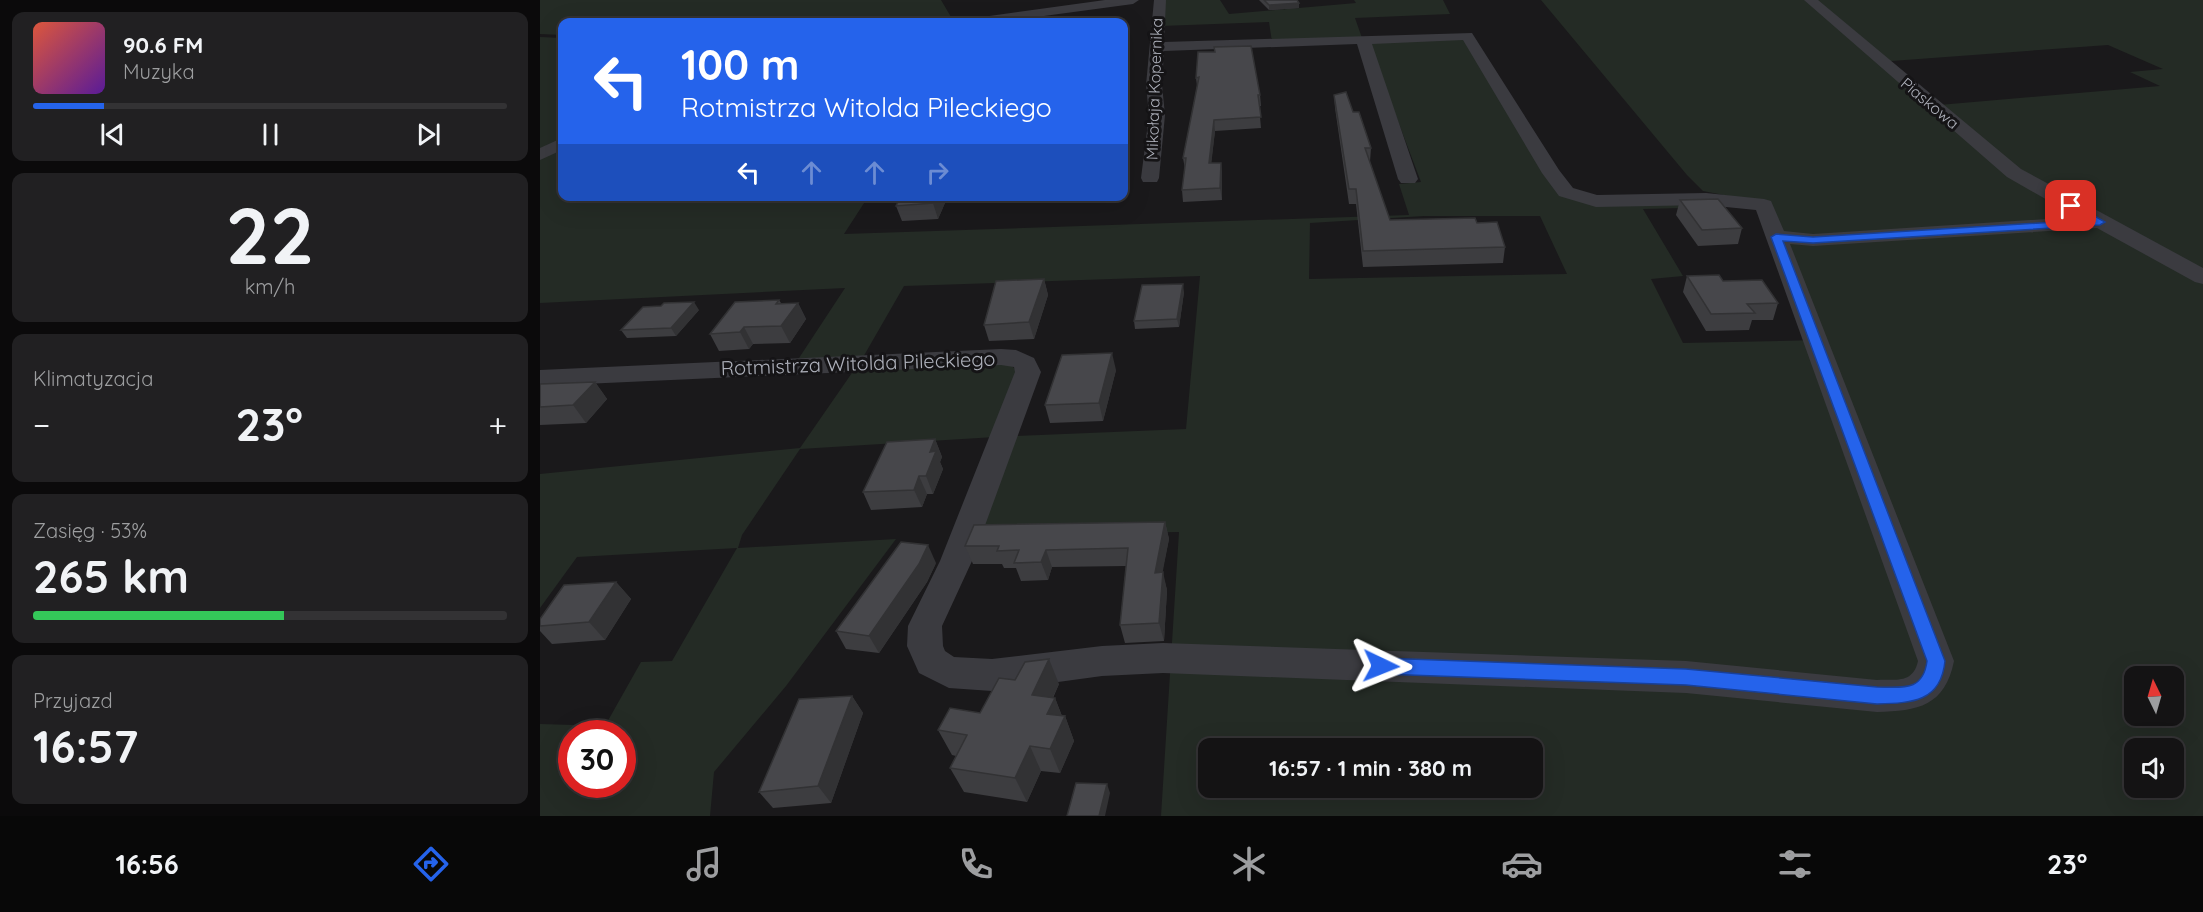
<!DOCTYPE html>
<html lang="pl">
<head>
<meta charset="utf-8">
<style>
	body { margin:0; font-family:Quicksand,sans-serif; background:#212022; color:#f1f3f6; height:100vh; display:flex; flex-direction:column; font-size:22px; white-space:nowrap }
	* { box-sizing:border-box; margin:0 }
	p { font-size:20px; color:#9d9ea0 }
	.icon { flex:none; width:33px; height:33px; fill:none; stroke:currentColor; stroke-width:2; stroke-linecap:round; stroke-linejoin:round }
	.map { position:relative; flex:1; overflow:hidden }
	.drawer { display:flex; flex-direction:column; gap:12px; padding:12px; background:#0b0a0b; width:540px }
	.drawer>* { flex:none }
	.banner { position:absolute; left:18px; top:18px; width:570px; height:183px; border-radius:12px; box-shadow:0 6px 24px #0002,0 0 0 2px #333234; background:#2563eb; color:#fff; overflow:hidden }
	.needle { width:39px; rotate:355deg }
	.buttons { position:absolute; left:1584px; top:666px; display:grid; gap:12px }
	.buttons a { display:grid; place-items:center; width:60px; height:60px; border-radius:12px; background:#141314; box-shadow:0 6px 24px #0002,0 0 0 2px #333234; font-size:30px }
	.speed { position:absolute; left:18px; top:720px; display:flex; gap:12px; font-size:30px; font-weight:700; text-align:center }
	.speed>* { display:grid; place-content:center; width:78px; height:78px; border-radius:50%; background:#141314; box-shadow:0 6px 24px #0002,0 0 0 2px #333234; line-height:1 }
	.speed .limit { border:9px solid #d22; background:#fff; color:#111 }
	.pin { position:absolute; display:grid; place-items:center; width:51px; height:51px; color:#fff; margin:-26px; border-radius:12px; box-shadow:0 3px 9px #0006 }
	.me { position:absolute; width:66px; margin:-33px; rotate:92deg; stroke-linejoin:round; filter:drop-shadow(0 0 4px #0008) }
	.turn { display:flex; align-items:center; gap:21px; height:126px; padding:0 24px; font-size:27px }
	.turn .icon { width:78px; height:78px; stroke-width:2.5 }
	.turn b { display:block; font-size:42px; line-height:51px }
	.lanes { display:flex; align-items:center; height:57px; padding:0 24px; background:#0003; justify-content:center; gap:30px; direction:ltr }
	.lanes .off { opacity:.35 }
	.big { font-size:45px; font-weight:800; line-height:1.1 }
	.drawer .card { flex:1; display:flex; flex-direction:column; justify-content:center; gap:9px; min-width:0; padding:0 21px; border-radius:12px; background:#212022 }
	.drawer .dial { align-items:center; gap:0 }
	.dial b { font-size:78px; line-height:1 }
	.song { display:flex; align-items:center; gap:18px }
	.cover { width:72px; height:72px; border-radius:9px; background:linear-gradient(135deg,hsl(10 70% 55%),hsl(270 70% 35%)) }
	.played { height:6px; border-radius:3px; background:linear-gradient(90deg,#2563eb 15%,#333234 15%) }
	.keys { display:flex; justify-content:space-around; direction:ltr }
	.heat { display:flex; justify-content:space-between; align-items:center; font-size:33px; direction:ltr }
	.charge { height:9px; border-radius:4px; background:linear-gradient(90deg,#34c759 53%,#333234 0) }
	.trip { position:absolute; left:658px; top:738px; width:345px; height:60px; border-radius:12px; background:#141314; box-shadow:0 6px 24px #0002,0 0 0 2px #333234; font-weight:800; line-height:60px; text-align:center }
	.dock { display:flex; height:96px; justify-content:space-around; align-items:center; background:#080808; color:#9d9ea0 }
	.dock .icon { width:42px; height:42px }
	.dock .selected { color:#2563eb }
	.dock b { font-size:27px; color:#f1f3f6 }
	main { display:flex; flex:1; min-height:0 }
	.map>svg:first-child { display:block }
	.green { fill:#242b25; fill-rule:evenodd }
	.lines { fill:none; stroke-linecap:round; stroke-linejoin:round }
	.street { fill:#3b3b40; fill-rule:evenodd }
	.wall { fill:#3d3d40 }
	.shaded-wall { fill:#323234 }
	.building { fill:#47474b; stroke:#323234; stroke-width:1.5 }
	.route { fill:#2563eb; stroke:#184099; stroke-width:1.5 }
	.labels { text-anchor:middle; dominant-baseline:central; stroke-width:6; stroke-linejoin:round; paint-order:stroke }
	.far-street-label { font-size:16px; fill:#adb0ba; stroke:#151416 }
	.street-label { font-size:20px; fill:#adb0ba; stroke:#151416 }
</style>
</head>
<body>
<main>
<section class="drawer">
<div class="card">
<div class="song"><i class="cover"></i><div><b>90.6 FM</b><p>Muzyka</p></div></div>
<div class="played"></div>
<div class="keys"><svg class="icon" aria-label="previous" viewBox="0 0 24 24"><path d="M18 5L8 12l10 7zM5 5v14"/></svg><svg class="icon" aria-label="pause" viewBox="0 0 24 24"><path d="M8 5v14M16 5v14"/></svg><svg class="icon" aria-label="next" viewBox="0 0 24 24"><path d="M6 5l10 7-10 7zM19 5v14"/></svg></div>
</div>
<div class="card dial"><b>22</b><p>km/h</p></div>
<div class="card"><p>Klimatyzacja</p>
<div class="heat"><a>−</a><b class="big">23°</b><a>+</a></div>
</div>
<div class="card"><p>Zasięg · 53%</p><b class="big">265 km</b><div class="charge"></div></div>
<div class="card"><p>Przyjazd</p><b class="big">16:57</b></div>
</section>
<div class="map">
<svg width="1663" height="816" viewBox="0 0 1663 816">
	<rect width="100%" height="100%" fill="#1a191b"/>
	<g class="green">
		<polygon points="0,0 401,0 414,22 22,22 22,35 0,34"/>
		<polygon points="625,0 680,0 689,14 816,3 814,0 903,0 910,14 815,18 822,38 732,42 729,22 621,26"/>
		<path d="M1001 0H1663V816H621L639 532 435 535 473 436 646 429 660 276 364 286 322 359 259 358 305 288 0 303V37L22 38V196L328 197 304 234 869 215 859 184 881 182 828 42 924 37 1017 191 1053 205 1157 201 1220 206 1103 209 1143 276 1111 279 1143 343 1280 340 1225 203 1163 191 1147 175ZM1568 45 1623 69 1590 72 1620 86 1399 105 1338 62ZM884 216H1000L1027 274 769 279 770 223ZM1594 676H1634V716H1594ZM669 748H993V788H669ZM1594 748H1634V788H1594Z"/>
		<polygon points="460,363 472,366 477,371 455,437 260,449 202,535 198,548 356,539 246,686 174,772 170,816 0,816 0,724 33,725 47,733 32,734 32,784 82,784 82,734 61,733 101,662 132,661 197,548 37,557 0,608 0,474 260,448 314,370"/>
	</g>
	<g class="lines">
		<g class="street">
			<polygon points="565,0 599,0 593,4 460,22 428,22 435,18"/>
			<path d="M614 0H626L624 42 932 33 1019 170 1033 188 1057 195 1166 193 1224 199 1231 201 1244 231 1273 234 1537 217 1467 177 1264 0H1278L1481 169 1663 268V284L1655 282 1557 228 1273 246 1250 244 1414 661C1405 706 1378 711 1337 712L1146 693 623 673 562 676 452 691 409 688 379 673 367 646 368 626 400 561 475 372 474 367 461 365 0 386V370L461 349 476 350 494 358 501 372 432 561 402 626 403 646 405 651 414 657 452 659 562 646 623 643 1146 661 1337 680C1356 679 1373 684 1378 661L1216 210 1166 205 1056 207 1019 196 1002 173 923 40 832 44 878 179 875 183H861L858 179 817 44 624 51 622 85 625 115 619 178 617 182H603L601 178 609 115 606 85Z"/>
			<polygon points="22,138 22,150 0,160 0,148"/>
		</g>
	</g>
	<g class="wall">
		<polygon points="719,0 757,0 759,3 759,8 729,10"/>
		<polygon points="658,52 720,95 721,106 719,106 721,128 675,131 671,163 681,163 682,175 682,200 643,202 642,190 645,169 643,158 657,86 656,78"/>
		<polygon points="794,95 813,112 831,148 830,162 850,220 937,223 965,247 963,263 823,267 816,204 809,204 795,108"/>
		<polygon points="408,196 398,219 362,221 356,206"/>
		<polygon points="1140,200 1202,228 1198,244 1158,246 1136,215"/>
		<polygon points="1147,276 1183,281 1238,303 1233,320 1212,320 1209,330 1166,331 1143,292"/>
		<polygon points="504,279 508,295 494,339 449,341 444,325"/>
		<polygon points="644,292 639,327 595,329 594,321"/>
		<polygon points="239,300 241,303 258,303 266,319 250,343 213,344 209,349 179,351 170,334"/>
		<polygon points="159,310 136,336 87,338 81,330"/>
		<polygon points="576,370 563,421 510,423 505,405"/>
		<polygon points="55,382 67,399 46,423 0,425 0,384"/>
		<polygon points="395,439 402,457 400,462 403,469 393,494 387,494 382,507 331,510 323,492"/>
		<polygon points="625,522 629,539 622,572 627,590 624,641 585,643 580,625 586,566 512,567 508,580 481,581 476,568 464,568 462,564 433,564 425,546"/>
		<polygon points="396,563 387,582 339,653 306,649 296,631"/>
		<polygon points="76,582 91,599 65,640 12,644 0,631 0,619"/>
		<polygon points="475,680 519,684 513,698 515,698 522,716 525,716 534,741 520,773 501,771 487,802 424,792 410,768 416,756 412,755 398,730 440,713"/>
		<polygon points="312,696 323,713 291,803 233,808 219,792"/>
	</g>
	<g class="shaded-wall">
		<polygon points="759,3 759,8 729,10 729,5"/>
		<polygon points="584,82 585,93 584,102"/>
		<polygon points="674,120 675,131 670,175 669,163"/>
		<polygon points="681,163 682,175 682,200 680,188"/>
		<polygon points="396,196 408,196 398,219 393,203"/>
		<polygon points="504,279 508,295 494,339 489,322"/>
		<polygon points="643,284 644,292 639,327 637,319"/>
		<polygon points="154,302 159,310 136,336 131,328"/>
		<polygon points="258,303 266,319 250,343 241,326"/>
		<polygon points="204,327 213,344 209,349 200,332"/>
		<polygon points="572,353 576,370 563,421 559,403"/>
		<polygon points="55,382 67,399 46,423 33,405"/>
		<polygon points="395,439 402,457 400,462 403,469 393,494 386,476 390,452"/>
		<polygon points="379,476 387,494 382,507 374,490"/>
		<polygon points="625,522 629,539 619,591 615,573"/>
		<polygon points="388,545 396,563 387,582 339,653 329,636"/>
		<polygon points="506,550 512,567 508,580 501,562"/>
		<polygon points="623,572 627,590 624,641 619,623"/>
		<polygon points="76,582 91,599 65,640 49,622"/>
		<polygon points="509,659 519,684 502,720 492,695"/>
		<polygon points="312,696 323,713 291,803 278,786"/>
		<polygon points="515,698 523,719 525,716 534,741 520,773 510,749 507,714"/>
		<polygon points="490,746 501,771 487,802 475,778"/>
		<polygon points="567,784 570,793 565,816 559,816"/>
	</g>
	<g class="building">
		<polygon points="724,0 757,0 759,3 729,5"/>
		<polygon points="711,46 720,95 718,95 721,117 674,120 669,163 681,163 680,188 642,190 646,158 643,158 659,77 656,78 658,52 675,52 674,47"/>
		<polygon points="806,92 813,112 819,112 831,148 825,148 850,220 935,218 937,223 957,222 965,247 823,251 816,189 809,189 794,95"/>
		<polygon points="361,196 396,196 393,203 356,206"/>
		<polygon points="1178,199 1202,228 1162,230 1140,200"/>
		<polygon points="1179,275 1183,281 1222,280 1238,303 1207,304 1215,313 1171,314 1147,276"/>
		<polygon points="504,279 489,322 444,325 456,281"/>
		<polygon points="643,284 637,319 594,321 602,285"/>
		<polygon points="239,300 236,304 258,303 241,326 204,327 200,332 170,334 195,302"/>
		<polygon points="154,302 131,328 81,330 103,307 121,306 124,303"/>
		<polygon points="572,353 559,403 505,405 522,355"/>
		<polygon points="55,382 33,405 0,407 0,384"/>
		<polygon points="395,439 390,452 396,451 386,476 379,476 374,490 323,492 347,442"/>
		<polygon points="625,522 615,573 623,572 619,623 580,625 588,548 506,550 501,562 474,563 479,550 457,551 459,546 425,546 434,525"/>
		<polygon points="361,542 388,545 379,564 329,636 296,631"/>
		<polygon points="76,582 49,622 0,626 0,619 24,585"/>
		<polygon points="509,659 492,695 515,698 507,714 525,716 510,749 490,746 475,778 410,768 427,735 398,730 410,708 440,713 459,678 475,680 485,662"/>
		<polygon points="312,696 278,786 219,792 259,699"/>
		<polygon points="536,783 567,784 559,816 527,816"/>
	</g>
	<path class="route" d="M1527 204H1534L1565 222 1560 225 1273 243 1243 241 1405 661C1401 702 1372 703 1337 704L1146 685 841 674 835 671 832 666 835 660 841 658 1146 669 1337 687C1362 687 1383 692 1387 661L1231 237 1236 234 1273 237 1548 220 1527 208Z"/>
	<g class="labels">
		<g class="far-street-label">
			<text transform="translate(614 89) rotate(-88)">Mikołaja Kopernika</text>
			<text transform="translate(1390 103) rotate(40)">Piaskowa</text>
		</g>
		<g class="street-label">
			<text transform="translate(318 363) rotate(-2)">Rotmistrza Witolda Pileckiego</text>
		</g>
	</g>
</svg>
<div class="buttons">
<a><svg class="needle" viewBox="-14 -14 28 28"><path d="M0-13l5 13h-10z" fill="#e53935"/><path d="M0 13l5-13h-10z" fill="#9d9ea0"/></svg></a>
<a><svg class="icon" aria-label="sound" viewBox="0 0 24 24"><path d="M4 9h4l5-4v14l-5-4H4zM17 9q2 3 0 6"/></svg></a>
</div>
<div class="speed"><div class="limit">30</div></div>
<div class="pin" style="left:1531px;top:206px;background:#d93025"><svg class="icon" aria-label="arrive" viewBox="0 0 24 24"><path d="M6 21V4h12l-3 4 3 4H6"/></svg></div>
<svg class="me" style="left:841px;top:666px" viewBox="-20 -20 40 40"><path d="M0-17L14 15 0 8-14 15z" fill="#2563eb" stroke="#fff" stroke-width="4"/></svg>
<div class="trip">16:57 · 1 min · 380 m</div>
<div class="banner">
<div class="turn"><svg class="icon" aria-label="left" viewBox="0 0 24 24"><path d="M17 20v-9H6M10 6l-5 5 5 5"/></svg><div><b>100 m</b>Rotmistrza Witolda Pileckiego</div></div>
<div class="lanes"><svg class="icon" aria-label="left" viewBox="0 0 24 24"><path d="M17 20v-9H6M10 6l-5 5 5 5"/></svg><svg class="icon off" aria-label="ahead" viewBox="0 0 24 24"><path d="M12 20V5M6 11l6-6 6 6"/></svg><svg class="icon off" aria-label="ahead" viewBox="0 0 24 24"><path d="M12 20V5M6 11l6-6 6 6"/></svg><svg class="icon off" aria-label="right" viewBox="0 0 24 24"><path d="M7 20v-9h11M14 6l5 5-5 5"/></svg></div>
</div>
</div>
</main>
<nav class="dock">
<b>16:56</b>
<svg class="icon selected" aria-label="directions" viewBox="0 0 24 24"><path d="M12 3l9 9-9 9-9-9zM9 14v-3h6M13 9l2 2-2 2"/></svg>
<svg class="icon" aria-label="music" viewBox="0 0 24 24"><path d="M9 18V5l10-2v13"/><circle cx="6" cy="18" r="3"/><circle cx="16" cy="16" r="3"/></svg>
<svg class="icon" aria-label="phone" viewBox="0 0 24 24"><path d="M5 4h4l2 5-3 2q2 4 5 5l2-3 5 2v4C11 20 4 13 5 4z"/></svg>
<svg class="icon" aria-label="climate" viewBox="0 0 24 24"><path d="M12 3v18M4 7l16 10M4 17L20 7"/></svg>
<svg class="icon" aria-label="car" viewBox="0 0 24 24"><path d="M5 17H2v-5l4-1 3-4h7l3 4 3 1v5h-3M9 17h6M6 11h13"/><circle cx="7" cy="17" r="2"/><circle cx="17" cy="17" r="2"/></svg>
<svg class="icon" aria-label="filters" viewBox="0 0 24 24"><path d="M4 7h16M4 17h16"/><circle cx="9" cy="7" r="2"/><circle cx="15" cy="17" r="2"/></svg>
<b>23°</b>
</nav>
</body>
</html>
